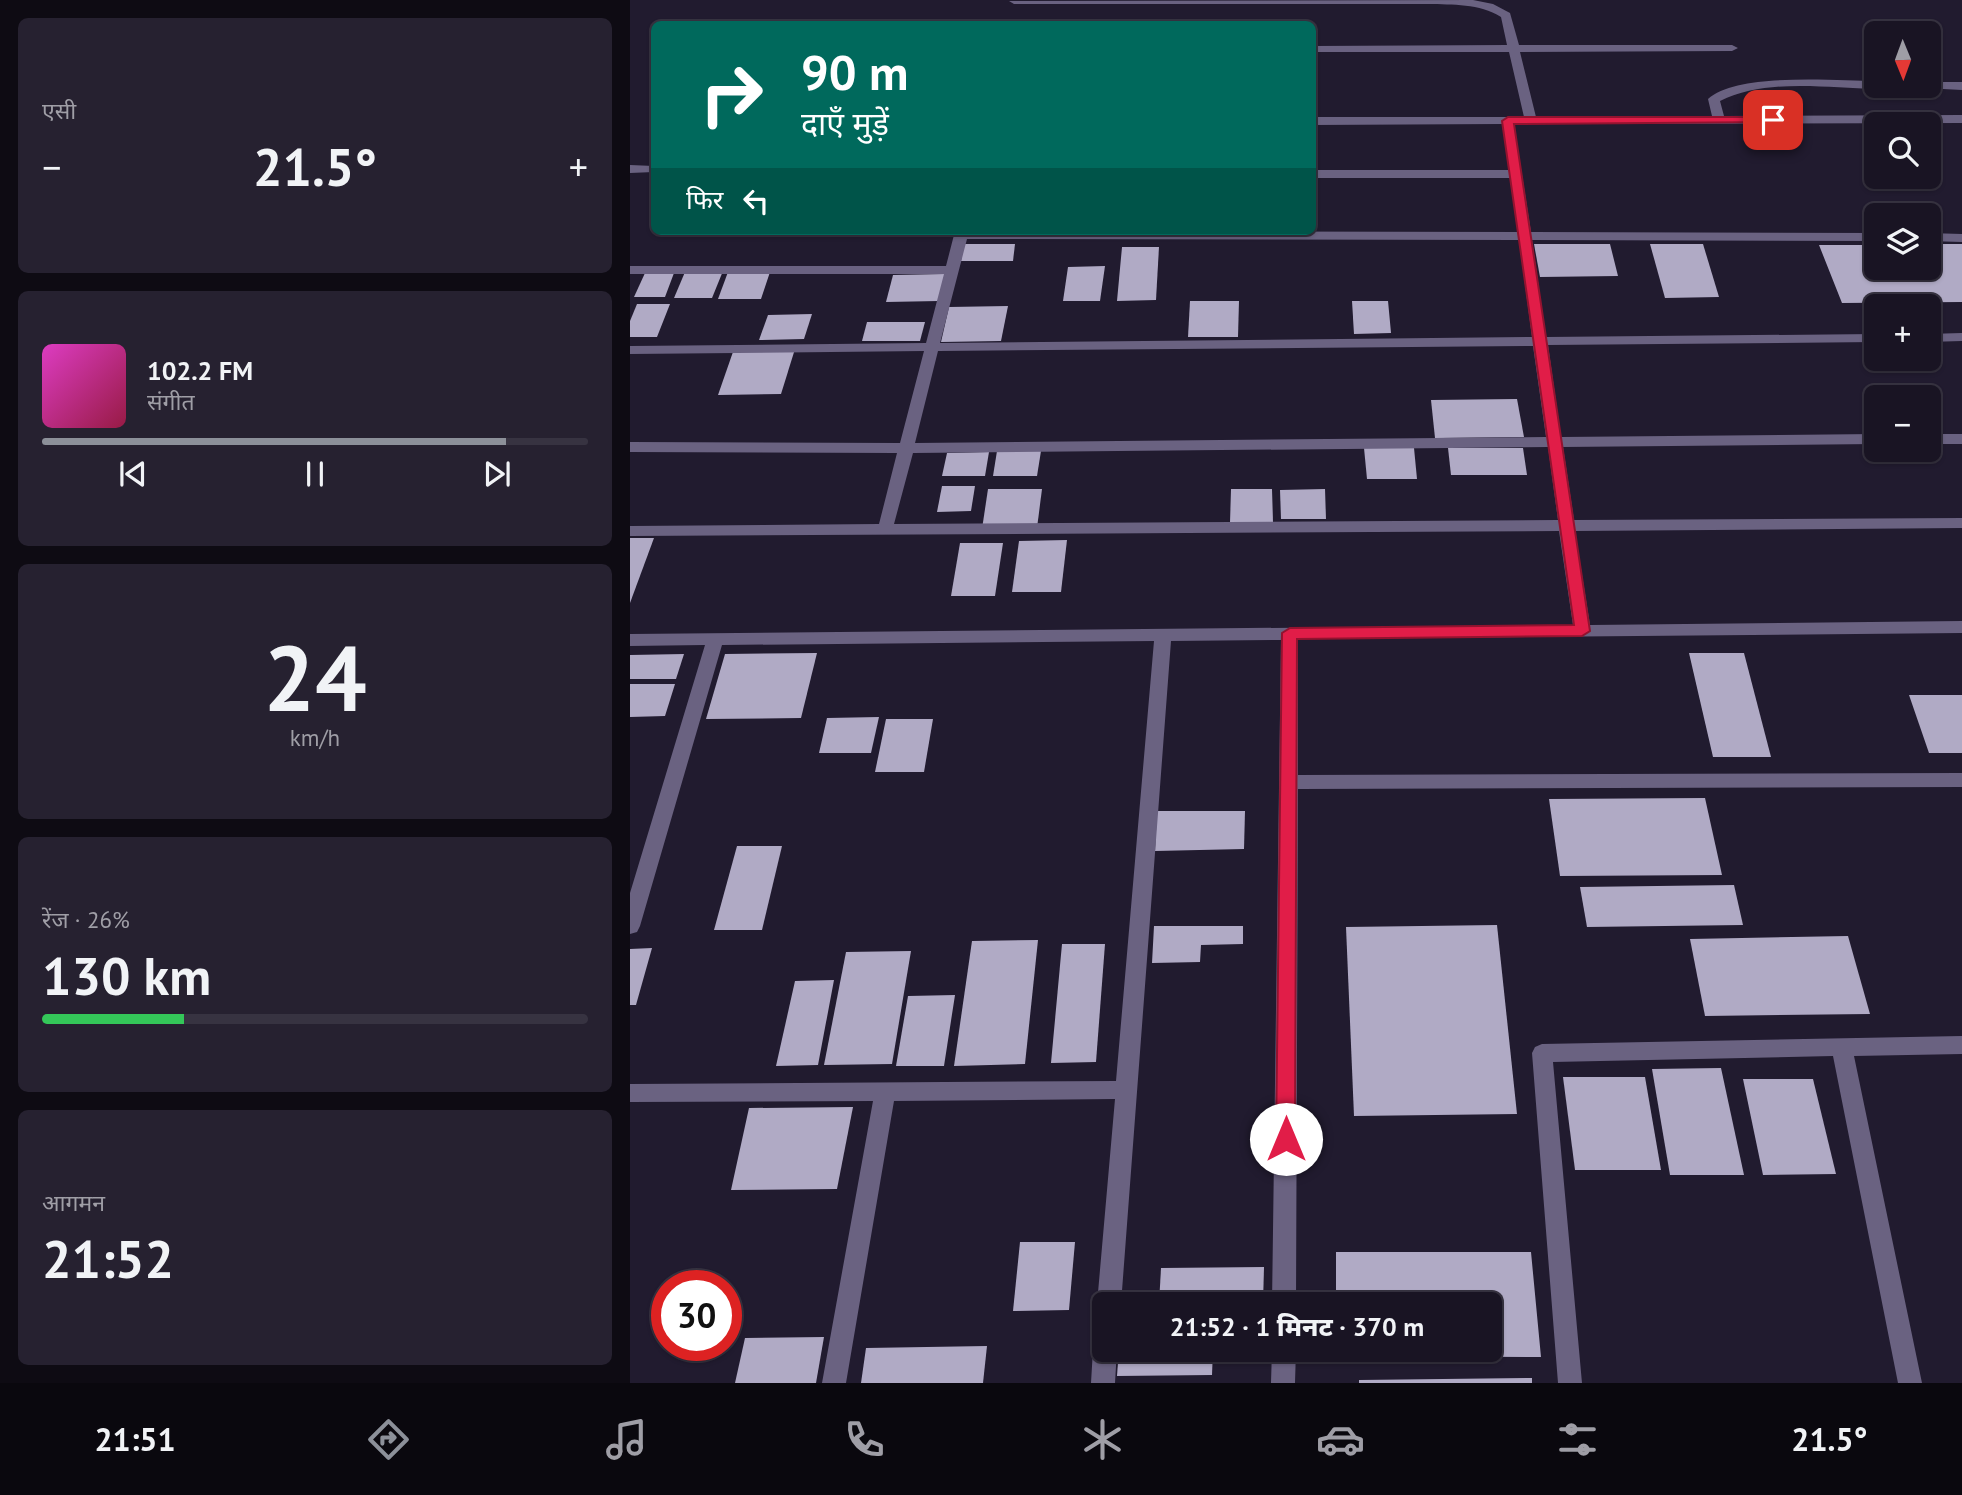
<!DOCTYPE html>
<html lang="hi">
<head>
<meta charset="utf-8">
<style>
	body { margin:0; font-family:"PT Sans","Noto Sans Devanagari",sans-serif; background:#262130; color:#f1f3f6; height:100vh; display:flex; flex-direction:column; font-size:26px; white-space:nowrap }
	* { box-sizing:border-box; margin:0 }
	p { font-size:23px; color:#9f9ea6 }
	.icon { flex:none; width:38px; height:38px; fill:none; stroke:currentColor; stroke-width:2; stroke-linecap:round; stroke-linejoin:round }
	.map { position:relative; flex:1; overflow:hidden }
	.drawer { display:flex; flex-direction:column; gap:18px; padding:18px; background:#0e0b13; width:630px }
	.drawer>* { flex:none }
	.guide { position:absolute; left:21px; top:21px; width:665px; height:214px; border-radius:10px; box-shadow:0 2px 5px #0004,0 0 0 2px #373341; background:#00695c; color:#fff; overflow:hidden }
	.needle { width:46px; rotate:179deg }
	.fabs { position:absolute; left:1234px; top:21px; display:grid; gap:14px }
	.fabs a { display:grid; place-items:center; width:77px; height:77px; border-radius:10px; background:#191423; box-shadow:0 2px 5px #0004,0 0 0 2px #373341; font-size:35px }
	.speed { position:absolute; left:21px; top:1270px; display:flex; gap:14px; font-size:35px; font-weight:700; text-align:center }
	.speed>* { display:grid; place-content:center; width:91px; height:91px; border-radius:50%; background:#191423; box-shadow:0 2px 5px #0004,0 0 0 2px #373341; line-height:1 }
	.speed .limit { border:10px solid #d22; background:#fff; color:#111 }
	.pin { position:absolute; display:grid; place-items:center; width:60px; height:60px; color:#fff; margin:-30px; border-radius:14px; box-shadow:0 4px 10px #0006 }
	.me { position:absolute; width:77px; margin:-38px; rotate:0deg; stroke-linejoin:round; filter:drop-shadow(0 0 5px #0008) }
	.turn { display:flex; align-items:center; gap:24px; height:147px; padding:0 35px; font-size:32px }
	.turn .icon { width:91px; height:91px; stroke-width:2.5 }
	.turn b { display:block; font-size:49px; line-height:60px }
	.then { display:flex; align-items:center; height:66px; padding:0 35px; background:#0003; gap:14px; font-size:26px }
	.big { font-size:52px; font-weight:800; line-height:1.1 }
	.drawer .widget { flex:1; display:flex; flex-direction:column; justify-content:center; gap:10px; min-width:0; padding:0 24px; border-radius:10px; background:#262130 }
	.drawer .dial { align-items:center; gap:0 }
	.dial b { font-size:91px; line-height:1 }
	.song { display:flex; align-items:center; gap:21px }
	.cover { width:84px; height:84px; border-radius:10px; background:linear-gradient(135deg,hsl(310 70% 55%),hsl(340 70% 35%)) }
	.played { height:7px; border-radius:4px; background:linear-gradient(90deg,#8c9099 85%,#373341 85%) }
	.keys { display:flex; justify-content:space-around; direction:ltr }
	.heat { display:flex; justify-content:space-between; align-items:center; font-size:38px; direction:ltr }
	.charge { height:10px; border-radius:5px; background:linear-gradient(90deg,#34c759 26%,#373341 0) }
	.trip { position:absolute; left:462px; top:1292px; width:410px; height:70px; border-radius:10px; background:#191423; box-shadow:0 2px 5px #0004,0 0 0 2px #373341; font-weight:800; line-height:70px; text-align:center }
	.menu { display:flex; height:112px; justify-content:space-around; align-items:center; background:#0a080e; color:#9f9ea6 }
	.menu .icon { width:49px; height:49px }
	.menu .selected { color:#8c9099 }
	.menu b { font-size:32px; color:#f1f3f6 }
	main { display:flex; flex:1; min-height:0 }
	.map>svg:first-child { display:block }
	.building { fill:#b0aac5 }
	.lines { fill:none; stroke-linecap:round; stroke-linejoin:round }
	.minor { fill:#6a6281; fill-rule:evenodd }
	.route { fill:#e11d48; stroke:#92132f; stroke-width:2 }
</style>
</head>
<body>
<main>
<section class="drawer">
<div class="widget"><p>एसी</p>
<div class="heat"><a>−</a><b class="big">21.5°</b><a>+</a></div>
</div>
<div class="widget">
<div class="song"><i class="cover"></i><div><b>102.2 FM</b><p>संगीत</p></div></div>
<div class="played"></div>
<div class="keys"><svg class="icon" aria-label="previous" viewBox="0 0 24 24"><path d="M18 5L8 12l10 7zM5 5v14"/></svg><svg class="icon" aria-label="pause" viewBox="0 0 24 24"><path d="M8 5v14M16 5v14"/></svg><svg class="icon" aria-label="next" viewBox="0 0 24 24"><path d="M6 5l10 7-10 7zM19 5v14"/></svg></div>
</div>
<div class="widget dial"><b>24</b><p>km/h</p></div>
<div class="widget"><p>रेंज · 26%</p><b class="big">130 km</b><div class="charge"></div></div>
<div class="widget"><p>आगमन</p><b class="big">21:52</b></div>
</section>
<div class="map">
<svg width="1332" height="1383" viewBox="0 0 1332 1383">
	<rect width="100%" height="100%" fill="#211b2f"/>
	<g class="building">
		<polygon points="334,244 385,244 383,261 331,261"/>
		<polygon points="904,244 980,244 988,276 910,277"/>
		<polygon points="1020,244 1073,244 1089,297 1035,298"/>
		<polygon points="1298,244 1332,244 1332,302 1212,303 1189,245 1246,245 1246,268 1298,268"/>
		<polygon points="492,247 529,247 526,300 487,301"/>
		<polygon points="475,266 470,301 433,301 438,267"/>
		<polygon points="93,271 82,298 44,298 55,272"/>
		<polygon points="98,272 140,272 131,299 88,299"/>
		<polygon points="15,273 44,273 35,297 4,297"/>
		<polygon points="315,274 309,301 256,302 263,275"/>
		<polygon points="560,301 609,301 608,337 558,337"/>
		<polygon points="722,301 758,301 761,333 724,334"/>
		<polygon points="7,304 40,304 27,337 0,337 0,321"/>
		<polygon points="378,306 371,341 311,342 319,307"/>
		<polygon points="182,314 174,339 129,340 138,315"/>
		<polygon points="237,322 295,322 290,341 232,341"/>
		<polygon points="104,349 165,349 151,394 88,395"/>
		<polygon points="887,399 894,437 805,438 801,400"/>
		<polygon points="734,448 784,448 787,479 737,479"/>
		<polygon points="818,448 893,448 897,475 821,475"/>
		<polygon points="367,451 411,451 407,476 363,476"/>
		<polygon points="359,452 355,476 312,476 317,453"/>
		<polygon points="312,486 345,486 341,511 307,512"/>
		<polygon points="358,489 412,489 407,528 352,529"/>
		<polygon points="601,489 642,489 643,522 600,523"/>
		<polygon points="695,489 696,519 651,519 650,490"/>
		<polygon points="0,538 24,538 0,603"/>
		<polygon points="437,540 431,592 382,592 389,541"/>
		<polygon points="330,543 373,543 365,596 321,596"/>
		<polygon points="187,653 171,718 76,719 95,654"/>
		<polygon points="1059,653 1114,653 1141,757 1083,757"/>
		<polygon points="54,654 46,679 0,679 0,655"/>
		<polygon points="0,684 45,684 35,716 0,717"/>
		<polygon points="1279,695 1332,695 1332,753 1299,753"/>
		<polygon points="249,717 241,753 189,753 197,718"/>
		<polygon points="256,719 303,719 294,772 245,772"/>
		<polygon points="1075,798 1092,875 930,876 919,799"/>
		<polygon points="527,811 615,811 614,849 525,851"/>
		<polygon points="107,846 152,846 132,930 84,930"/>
		<polygon points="1104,885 1113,925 957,927 950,887"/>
		<polygon points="867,925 887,1114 724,1116 716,927"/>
		<polygon points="524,926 613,926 613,944 571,945 570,962 522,963"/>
		<polygon points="1218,936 1240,1014 1075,1016 1060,939"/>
		<polygon points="408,940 395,1064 324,1066 342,941"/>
		<polygon points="432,944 475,944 466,1062 421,1063"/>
		<polygon points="22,948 6,1005 0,1005 0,949"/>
		<polygon points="281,951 262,1064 194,1065 216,952"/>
		<polygon points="204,980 188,1065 146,1066 165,981"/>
		<polygon points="325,995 314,1066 266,1066 278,996"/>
		<polygon points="1091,1068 1114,1175 1040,1175 1022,1069"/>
		<polygon points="933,1077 1015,1077 1031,1170 945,1170"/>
		<polygon points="1113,1079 1183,1079 1206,1174 1133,1175"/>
		<polygon points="223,1107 207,1189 101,1190 119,1108"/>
		<polygon points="390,1242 445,1242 439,1310 383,1311"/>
		<polygon points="706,1252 901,1252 911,1357 731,1356 731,1349 859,1349 859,1304 706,1304"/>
		<polygon points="634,1267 633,1304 529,1304 531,1268"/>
		<polygon points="194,1337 186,1383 105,1383 115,1338"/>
		<polygon points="357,1346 353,1383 231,1383 236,1348"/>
		<polygon points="489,1349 583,1349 582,1375 487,1376"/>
		<polygon points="902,1378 902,1383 729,1383 729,1380"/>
	</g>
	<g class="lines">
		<g class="minor">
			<path d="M843 0 863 4 880 13 889 45H1102L1108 48 1102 51 890 52 906 117 1082 116 1078 99C1108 72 1206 81 1246 81V86H1251L1246 89C1196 88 1137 78 1090 101L1094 116 1332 115V123L884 124 901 232 1246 233V241L902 240 916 337 1246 334V342L918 345 931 437 1246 434V444L933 447 944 520 1332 518V528L945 531 960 625 1332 621V633L668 639V775L1332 773V787L668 789 666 1304H642L651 640 541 641 491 1304H474V1313L467 1304 485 1099 264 1101 216 1383H192L243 1101 0 1102V1084L486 1081 524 641 92 645 10 926 7 932 0 934V893L75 645 0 646V634L943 625 929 531 0 536V526L249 524 267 453 0 452V442L270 443 294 351 0 354V346L296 343 314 274H0V266H316L325 231 888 232 880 178H682V170H879L872 124 682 125V117H894L879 52H682V46L877 45 871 17C849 3 823 5 798 4H384L379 1ZM337 239 889 240 902 337 310 343ZM903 346 916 437 285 443 308 351ZM918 447 928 520 264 524 283 453Z"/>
			<polygon points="1298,82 1332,82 1332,90 1294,88 1292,86 1298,86"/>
			<polygon points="0,165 24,166 24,172 0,173"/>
			<polygon points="1298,233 1332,234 1332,242 1298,241"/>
			<polygon points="1332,333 1332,341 1298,342 1298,334"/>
			<rect x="1298" y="434" width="34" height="10"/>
			<polygon points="1332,1036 1332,1054 1224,1056 1292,1383 1268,1383 1203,1056 923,1062 952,1383 928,1383 902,1053 905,1047 912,1044"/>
			<polygon points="474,1338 474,1349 487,1349 485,1383 461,1383 463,1349 467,1341"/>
			<polygon points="642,1349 666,1349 665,1383 641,1383"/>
		</g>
	</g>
	<polygon class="route" points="1143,117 1148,120 1147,122 884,124 960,631 952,636 667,639 665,1139 663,1145 656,1148 649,1145 646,1139 652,633 660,628 944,625 872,121 878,117"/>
</svg>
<div class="fabs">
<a><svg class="needle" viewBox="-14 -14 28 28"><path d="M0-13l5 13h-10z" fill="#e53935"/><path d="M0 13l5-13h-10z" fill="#9f9ea6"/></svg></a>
<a><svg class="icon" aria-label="search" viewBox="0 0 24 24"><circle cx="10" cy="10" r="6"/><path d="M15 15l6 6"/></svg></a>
<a><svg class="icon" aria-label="layers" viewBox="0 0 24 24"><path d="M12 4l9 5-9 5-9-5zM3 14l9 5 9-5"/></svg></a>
<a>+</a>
<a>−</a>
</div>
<div class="speed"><div class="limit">30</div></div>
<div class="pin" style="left:1143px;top:120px;background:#d93025"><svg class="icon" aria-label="arrive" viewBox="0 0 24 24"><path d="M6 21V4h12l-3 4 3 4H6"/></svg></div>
<svg class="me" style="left:656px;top:1139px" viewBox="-20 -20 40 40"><circle r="19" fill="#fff"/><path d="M0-13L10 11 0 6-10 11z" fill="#e11d48"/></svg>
<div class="trip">21:52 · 1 मिनट · 370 m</div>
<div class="guide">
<div class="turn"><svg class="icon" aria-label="right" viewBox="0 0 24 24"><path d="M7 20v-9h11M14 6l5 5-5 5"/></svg><div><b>90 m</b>दाएँ मुड़ें</div></div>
<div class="then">फिर<svg class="icon" aria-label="left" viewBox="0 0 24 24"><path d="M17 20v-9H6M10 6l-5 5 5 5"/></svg></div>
</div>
</div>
</main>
<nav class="menu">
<b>21:51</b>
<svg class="icon selected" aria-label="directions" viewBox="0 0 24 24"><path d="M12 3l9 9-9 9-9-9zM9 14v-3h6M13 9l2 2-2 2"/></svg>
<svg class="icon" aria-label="music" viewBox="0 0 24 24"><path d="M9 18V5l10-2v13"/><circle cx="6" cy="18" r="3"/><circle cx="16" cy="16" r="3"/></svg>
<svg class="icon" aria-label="phone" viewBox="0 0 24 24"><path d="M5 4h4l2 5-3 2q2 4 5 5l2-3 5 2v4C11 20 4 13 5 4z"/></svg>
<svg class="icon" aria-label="climate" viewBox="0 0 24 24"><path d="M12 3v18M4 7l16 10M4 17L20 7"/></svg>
<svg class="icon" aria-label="car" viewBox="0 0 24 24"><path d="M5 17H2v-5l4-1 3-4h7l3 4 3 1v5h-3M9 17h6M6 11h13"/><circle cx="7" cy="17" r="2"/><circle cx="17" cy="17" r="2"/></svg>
<svg class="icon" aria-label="filters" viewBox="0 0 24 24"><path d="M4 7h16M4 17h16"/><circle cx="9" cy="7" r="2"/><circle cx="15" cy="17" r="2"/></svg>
<b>21.5°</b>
</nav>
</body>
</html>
